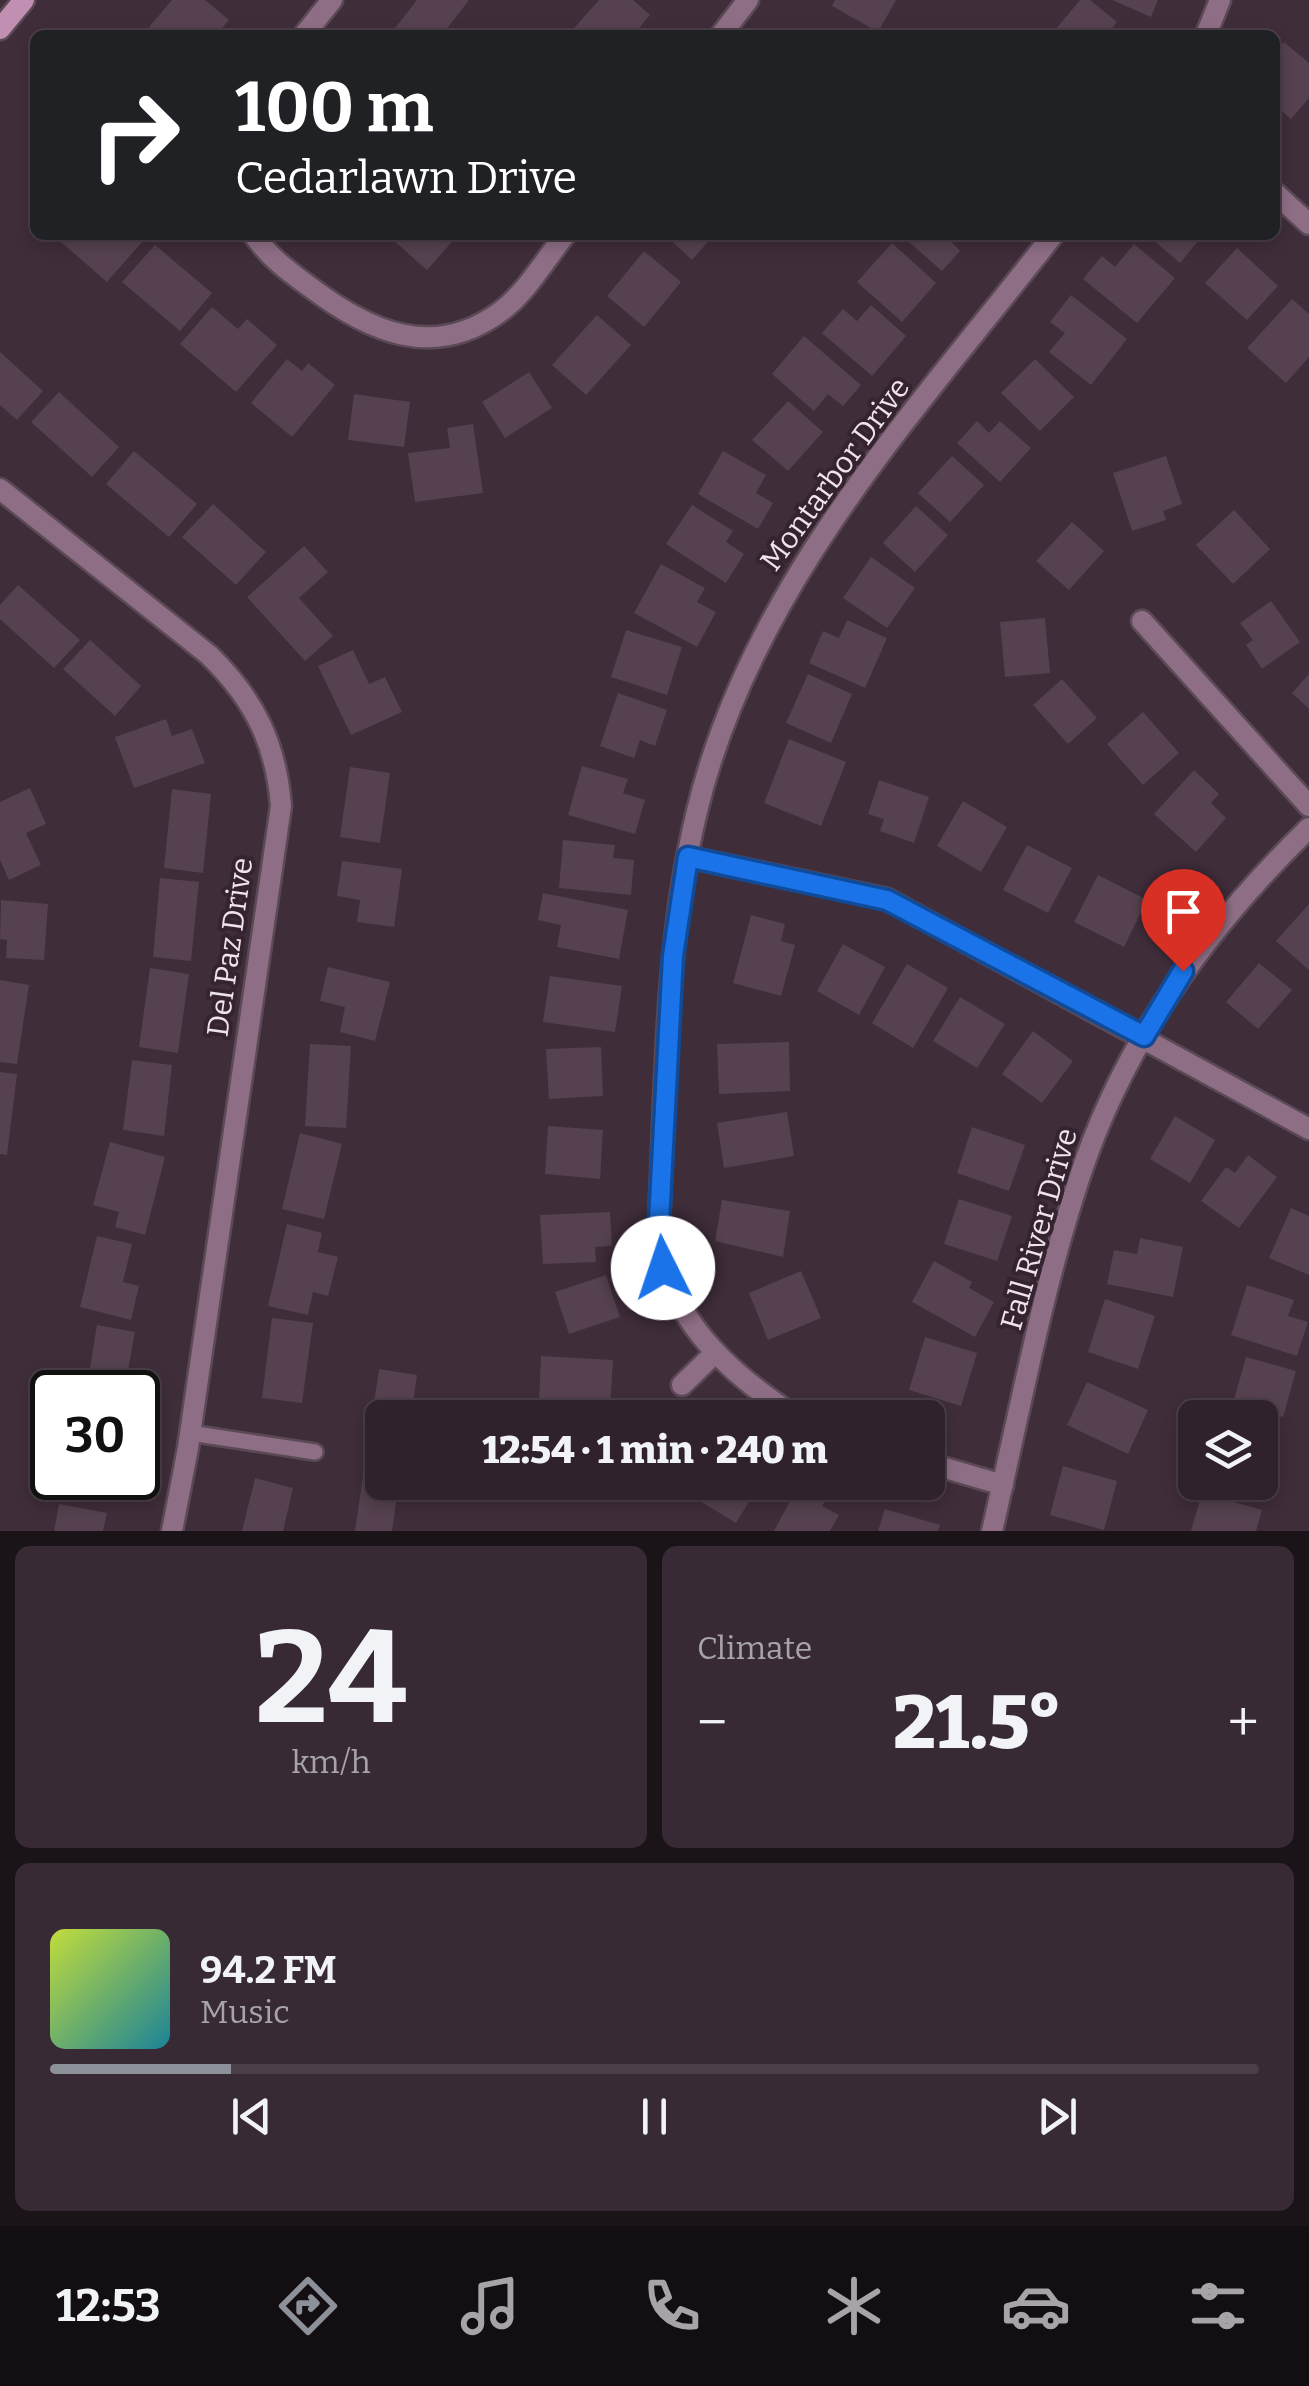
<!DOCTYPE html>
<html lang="en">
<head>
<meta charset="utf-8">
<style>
	body { margin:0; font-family:Bitter,serif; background:#372a34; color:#f1f3f6; height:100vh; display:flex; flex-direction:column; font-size:38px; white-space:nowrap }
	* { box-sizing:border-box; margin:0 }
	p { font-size:32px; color:#a7a4a9 }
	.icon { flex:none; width:55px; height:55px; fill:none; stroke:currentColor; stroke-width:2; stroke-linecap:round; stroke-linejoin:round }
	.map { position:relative; height:1531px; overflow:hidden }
	.drawer { display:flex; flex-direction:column; gap:15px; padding:15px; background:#1a1318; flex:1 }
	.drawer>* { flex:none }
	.top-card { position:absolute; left:30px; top:30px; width:1250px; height:210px; border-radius:15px; box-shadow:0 5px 15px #0003,0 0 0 2px #4a3f48; background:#202124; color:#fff; overflow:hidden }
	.buttons { position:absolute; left:1178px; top:1400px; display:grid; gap:20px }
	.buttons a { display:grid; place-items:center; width:100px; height:100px; border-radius:15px; background:#2f222c; box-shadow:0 5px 15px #0003,0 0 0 2px #4a3f48; font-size:50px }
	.speed { position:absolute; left:30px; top:1370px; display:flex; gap:20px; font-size:50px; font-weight:700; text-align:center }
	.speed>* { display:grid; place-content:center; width:130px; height:130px; border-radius:50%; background:#2f222c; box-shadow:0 5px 15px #0003,0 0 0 2px #4a3f48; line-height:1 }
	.speed .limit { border:5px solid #111; border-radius:15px; background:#fff; color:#111 }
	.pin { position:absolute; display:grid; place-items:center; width:85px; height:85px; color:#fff; margin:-102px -42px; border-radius:50% 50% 50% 0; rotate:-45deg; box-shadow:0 0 10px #0007 }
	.pin .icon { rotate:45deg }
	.me { position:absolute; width:110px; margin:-55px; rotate:356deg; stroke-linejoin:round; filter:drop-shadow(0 0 8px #0008) }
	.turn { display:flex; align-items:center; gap:35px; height:210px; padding:0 40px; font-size:45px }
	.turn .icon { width:130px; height:130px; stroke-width:2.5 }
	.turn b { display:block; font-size:70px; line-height:85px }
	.big { font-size:75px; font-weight:800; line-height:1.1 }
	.drawer .widget { flex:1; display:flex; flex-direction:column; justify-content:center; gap:15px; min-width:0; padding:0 35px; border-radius:15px; background:#372a34 }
	.drawer .dial { align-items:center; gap:0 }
	.dial b { font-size:130px; line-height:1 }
	.song { display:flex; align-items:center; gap:30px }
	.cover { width:120px; height:120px; border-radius:15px; background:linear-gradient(135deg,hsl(70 70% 55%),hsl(190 70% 35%)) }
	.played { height:10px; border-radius:5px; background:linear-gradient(90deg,#8c9099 15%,#4a3f48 15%) }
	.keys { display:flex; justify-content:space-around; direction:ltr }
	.heat { display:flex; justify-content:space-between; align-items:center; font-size:55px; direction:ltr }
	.drawer .tiles { flex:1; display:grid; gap:15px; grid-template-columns:1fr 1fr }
	.widget:last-child { grid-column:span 2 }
	.trip { position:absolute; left:365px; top:1400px; width:580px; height:100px; border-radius:15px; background:#2f222c; box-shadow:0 5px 15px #0003,0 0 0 2px #4a3f48; font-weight:800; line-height:100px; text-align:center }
	.tab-bar { display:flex; height:160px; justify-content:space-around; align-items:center; background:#130e12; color:#a7a4a9 }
	.tab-bar .icon { width:70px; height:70px }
	.tab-bar .active { color:#8c9099 }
	.tab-bar b { font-size:45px; color:#f1f3f6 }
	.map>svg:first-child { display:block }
	.building { fill:#55414f }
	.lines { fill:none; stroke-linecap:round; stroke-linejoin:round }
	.lane-casing { stroke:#5b4a56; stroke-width:20 }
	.street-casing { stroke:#5b4a56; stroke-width:25 }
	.secondary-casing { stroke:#5b4a56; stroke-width:25 }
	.lane { stroke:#8e6e85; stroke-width:15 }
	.street { stroke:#8e6e85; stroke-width:20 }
	.secondary { stroke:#c18fb2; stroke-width:20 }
	.route-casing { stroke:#114b97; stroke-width:25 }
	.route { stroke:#1a73e8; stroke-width:18 }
	.labels { text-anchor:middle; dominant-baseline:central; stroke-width:8; stroke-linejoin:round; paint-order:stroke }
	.street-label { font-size:30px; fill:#f0e4ec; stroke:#352330 }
</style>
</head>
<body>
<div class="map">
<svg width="1309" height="1531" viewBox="0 0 1309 1531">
	<rect width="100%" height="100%" fill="#3f2d3a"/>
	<g class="building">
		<polygon points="172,0 205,0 229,20 216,35 158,35 149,27"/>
		<polygon points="417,0 469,0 442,35 395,35 392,32"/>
		<polygon points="599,0 633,0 650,15 633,35 568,35"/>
		<polygon points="835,0 896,0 878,32 832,6"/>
		<polygon points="1080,0 1090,0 1117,22 1107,35 1051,35"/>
		<polygon points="1112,0 1158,0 1151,17"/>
		<polygon points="1284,42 1309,63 1309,98 1291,119 1275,105 1275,52"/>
		<polygon points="53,235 148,235 107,282"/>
		<polygon points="398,235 458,235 427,270 393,240"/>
		<polygon points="665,235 714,235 692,260"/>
		<polygon points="901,235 945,235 960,251 942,271"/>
		<polygon points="1147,235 1203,235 1180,263"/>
		<polygon points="892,243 936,283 902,322 857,282"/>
		<polygon points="1134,244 1175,278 1137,323 1083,279 1102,256 1115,267"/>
		<polygon points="155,245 212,293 180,331 122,282"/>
		<polygon points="1237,248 1278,286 1247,320 1205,283"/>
		<polygon points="644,251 681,282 644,327 607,296"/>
		<polygon points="1071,295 1127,339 1091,385 1049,352 1065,333 1050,322"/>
		<polygon points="1292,299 1309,314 1309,357 1286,383 1247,348"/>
		<polygon points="871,305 906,336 872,376 822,333 843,309 857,321"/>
		<polygon points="212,307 238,329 247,319 277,345 236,392 180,344"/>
		<polygon points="597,315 631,345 586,395 552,365"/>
		<polygon points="804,336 861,385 843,406 828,394 814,411 772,374"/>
		<polygon points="0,352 43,391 17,420 0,405"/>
		<polygon points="287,359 302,371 308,363 335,385 292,437 251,403"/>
		<polygon points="1035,359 1074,397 1040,431 1001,393"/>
		<polygon points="529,372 552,408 505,438 482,402"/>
		<polygon points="59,392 119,447 92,477 31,422"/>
		<polygon points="354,394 410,402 404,447 348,440"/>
		<polygon points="788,401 823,432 788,471 752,440"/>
		<polygon points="977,421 989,433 1000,421 1031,448 1000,482 957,443"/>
		<polygon points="473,424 483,493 415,502 408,453 450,448 447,428"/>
		<polygon points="134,451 197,504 169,537 106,484"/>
		<polygon points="723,451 766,475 756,493 773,503 758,529 698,494"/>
		<polygon points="952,456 984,485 950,522 918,493"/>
		<polygon points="1166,456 1182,504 1163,511 1166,520 1132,531 1113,473"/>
		<polygon points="213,504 266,552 236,585 182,537"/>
		<polygon points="692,505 733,531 726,542 744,554 726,583 666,544"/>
		<polygon points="916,506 948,535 915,572 883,543"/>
		<polygon points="1234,510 1270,549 1233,584 1196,545"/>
		<polygon points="1072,522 1104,551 1069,590 1036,561"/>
		<polygon points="304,546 328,572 299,598 333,636 305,661 247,597"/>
		<polygon points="871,557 915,588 887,628 843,598"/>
		<polygon points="661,564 705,588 697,602 716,612 697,647 634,613"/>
		<polygon points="18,585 80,640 54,668 0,619 0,605"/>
		<polygon points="1271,601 1300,642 1262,669 1246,645 1253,640 1240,623"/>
		<polygon points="1045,618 1050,673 1005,677 1000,622"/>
		<polygon points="847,620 887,638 865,688 809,663 823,631 839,638"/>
		<polygon points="626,630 682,647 667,695 611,677"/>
		<polygon points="90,640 141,686 115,716 63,669"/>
		<polygon points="353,650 369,684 385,677 402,712 351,735 318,666"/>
		<polygon points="808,674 852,694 831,743 786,723"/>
		<polygon points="1309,674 1309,709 1292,693"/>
		<polygon points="1062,679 1097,718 1068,744 1033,705"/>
		<polygon points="618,693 667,710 655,746 640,740 634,758 600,746"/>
		<polygon points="1143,712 1179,753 1143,785 1107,744"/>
		<polygon points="166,719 172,736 192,729 205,763 134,788 115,737"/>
		<polygon points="789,739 846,762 821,826 764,803"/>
		<polygon points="582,766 628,779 623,793 645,800 635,834 568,815"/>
		<polygon points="350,767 390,773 380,843 340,837"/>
		<polygon points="1194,770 1219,794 1211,803 1226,818 1196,852 1154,814"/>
		<polygon points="879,780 929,797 914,843 880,831 884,819 868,814"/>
		<polygon points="30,788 46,824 26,833 41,865 9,880 0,860 0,802"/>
		<polygon points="172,789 211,794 203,873 164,868"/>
		<polygon points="963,801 1007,827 981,872 937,846"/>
		<polygon points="563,840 615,845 613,858 634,860 631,895 559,888"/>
		<polygon points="1027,845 1072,868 1048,913 1003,890"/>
		<polygon points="342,861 402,869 394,927 357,922 360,900 337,896"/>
		<polygon points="1098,875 1147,900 1124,947 1074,922"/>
		<polygon points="160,878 199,882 191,961 153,957"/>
		<polygon points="543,893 628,910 619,959 557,947 561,925 538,920"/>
		<polygon points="1,900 48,904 44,960 6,958 7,940 0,939"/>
		<polygon points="1309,904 1309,970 1276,941"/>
		<polygon points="751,915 785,924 781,941 795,945 781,996 733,983"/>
		<polygon points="843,944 885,967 859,1015 817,991"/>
		<polygon points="1259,963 1292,990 1258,1029 1226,1002"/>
		<polygon points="907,964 948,988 913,1048 872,1023"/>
		<polygon points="328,967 390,982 375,1041 340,1032 345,1007 320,1001"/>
		<polygon points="150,968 189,974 178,1053 139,1047"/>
		<polygon points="550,976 622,986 615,1032 543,1022"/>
		<polygon points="0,980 29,985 17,1064 0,1062"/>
		<polygon points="960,997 1005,1024 977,1068 933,1041"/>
		<polygon points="1033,1031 1073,1061 1042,1103 1002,1074"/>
		<polygon points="789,1042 790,1091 719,1094 717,1044"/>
		<polygon points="310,1044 351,1046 346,1128 305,1126"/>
		<polygon points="601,1047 603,1096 549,1099 546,1049"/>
		<polygon points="132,1060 172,1065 164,1136 123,1130"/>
		<polygon points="0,1072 17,1074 7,1155 0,1154"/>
		<polygon points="787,1112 794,1156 724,1168 717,1123"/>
		<polygon points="1175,1116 1215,1140 1190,1183 1150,1159"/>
		<polygon points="548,1126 603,1130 600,1179 545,1174"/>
		<polygon points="972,1127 1025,1145 1009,1191 957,1173"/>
		<polygon points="300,1133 342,1144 324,1219 282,1209"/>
		<polygon points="110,1142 165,1157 145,1235 115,1227 119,1212 93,1205"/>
		<polygon points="1248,1155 1277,1177 1239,1228 1201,1201 1226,1167 1235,1173"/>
		<polygon points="959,1199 1012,1216 997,1261 944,1244"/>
		<polygon points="722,1200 790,1211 783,1257 715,1241"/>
		<polygon points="1291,1208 1309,1216 1309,1275 1269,1258"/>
		<polygon points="610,1212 612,1246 595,1247 596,1262 543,1264 540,1215"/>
		<polygon points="287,1224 322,1233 318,1252 338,1257 328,1296 313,1292 308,1315 268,1306"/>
		<polygon points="97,1236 132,1244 123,1282 139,1286 131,1320 80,1307"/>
		<polygon points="1140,1238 1183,1247 1173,1297 1107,1284 1114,1250 1137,1254"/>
		<polygon points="934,1261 972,1282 969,1288 994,1302 975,1337 912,1302"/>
		<polygon points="801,1271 821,1318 768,1340 749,1293"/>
		<polygon points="606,1275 620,1317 569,1334 555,1292"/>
		<polygon points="1247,1285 1294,1300 1288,1316 1308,1322 1297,1356 1231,1335"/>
		<polygon points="1105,1299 1155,1316 1138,1369 1088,1352"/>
		<polygon points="272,1318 313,1323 302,1403 262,1398"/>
		<polygon points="97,1325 135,1332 124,1392 86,1392"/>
		<polygon points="925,1337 977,1353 961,1406 909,1390"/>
		<polygon points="541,1356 613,1360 610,1406 539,1401"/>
		<polygon points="1246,1357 1296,1371 1283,1417 1233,1403"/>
		<polygon points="379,1369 417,1375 411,1418 382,1418 382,1453 367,1450"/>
		<polygon points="1087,1382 1148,1410 1128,1454 1067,1425"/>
		<polygon points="1260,1450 1276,1455 1266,1487 1260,1485"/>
		<polygon points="45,1455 52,1456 52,1478 113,1478 110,1494 41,1482"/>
		<polygon points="365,1463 382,1465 382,1482 399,1482 392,1531 355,1531"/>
		<polygon points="1063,1466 1117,1481 1104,1530 1050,1515"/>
		<polygon points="255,1478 293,1488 283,1531 242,1531"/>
		<polygon points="608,1482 648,1482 621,1502"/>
		<polygon points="704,1482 761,1482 736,1523 695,1498"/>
		<polygon points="800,1482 814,1482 830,1491 822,1506 839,1515 830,1531 774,1531"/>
		<polygon points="1202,1493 1262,1510 1256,1531 1191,1531"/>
		<polygon points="59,1504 107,1513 103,1531 54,1531"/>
		<polygon points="885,1509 940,1525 938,1531 878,1531"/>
	</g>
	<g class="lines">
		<defs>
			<polyline id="lane" points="190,1433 315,1452"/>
			<g id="street">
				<polyline points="304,35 332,0"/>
				<polyline points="721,35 748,0"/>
				<polyline points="1206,35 1220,0"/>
				<polyline points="1275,193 1309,224"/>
				<path d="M254 235C269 257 288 271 310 287 368 331 433 361 500 312 526 293 545 260 565 235"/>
				<path d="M0 489 209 655C254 699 276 743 281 806L188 1448 172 1531"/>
				<polyline points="1142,621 1309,806"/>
				<polyline points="688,857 887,899 1309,1129"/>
				<polyline points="682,1385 715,1353"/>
				<path d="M798 1418C731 1375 672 1323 658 1241 666 1098 663 951 697 811 751 586 915 412 1053 235"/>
				<polyline points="928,1463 1003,1485"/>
				<path d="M992 1531C1019 1415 1041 1295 1078 1182 1122 1045 1207 927 1309 828"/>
			</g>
			<polyline id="secondary" points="0,29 24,0"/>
		</defs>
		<use href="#lane" class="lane-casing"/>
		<use href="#street" class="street-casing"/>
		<use href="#secondary" class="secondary-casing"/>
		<use href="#lane" class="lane"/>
		<use href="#street" class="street"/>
		<use href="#secondary" class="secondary"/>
	</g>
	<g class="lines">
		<defs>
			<polyline id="route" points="663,1268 658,1241 673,956 688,857 887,900 1144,1036 1183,971"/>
		</defs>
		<use href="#route" class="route-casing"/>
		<use href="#route" class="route"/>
	</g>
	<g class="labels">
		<g class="street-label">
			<text transform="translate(835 474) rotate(-54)">Montarbor Drive</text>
			<text transform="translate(230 947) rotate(-82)">Del Paz Drive</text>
			<text transform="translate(1039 1229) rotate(-74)">Fall River Drive</text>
		</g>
	</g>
</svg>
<div class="buttons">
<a><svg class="icon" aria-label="layers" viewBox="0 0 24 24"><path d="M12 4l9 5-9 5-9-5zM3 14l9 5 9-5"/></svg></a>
</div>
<div class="speed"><div class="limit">30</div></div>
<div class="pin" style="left:1183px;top:971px;background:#d93025"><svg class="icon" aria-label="arrive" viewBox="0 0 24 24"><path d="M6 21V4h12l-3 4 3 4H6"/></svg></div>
<svg class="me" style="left:663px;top:1268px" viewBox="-20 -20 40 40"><circle r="19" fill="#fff"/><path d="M0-13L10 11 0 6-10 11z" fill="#1a73e8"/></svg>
<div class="trip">12:54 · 1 min · 240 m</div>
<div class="top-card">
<div class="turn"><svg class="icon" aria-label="right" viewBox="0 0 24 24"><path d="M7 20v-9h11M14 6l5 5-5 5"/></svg><div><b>100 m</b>Cedarlawn Drive</div></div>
</div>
</div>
<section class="drawer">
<div class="tiles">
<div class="widget dial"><b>24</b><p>km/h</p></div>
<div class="widget"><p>Climate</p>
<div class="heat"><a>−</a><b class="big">21.5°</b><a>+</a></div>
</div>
<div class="widget">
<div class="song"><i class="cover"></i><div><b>94.2 FM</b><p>Music</p></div></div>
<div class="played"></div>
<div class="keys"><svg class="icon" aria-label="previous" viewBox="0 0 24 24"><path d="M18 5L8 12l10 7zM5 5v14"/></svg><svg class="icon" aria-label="pause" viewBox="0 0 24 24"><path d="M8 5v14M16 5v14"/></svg><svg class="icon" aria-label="next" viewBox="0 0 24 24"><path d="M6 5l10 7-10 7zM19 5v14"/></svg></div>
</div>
</div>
</section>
<nav class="tab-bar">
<b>12:53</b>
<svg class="icon active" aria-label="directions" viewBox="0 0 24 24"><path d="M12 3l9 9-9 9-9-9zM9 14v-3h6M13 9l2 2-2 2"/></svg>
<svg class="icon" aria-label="music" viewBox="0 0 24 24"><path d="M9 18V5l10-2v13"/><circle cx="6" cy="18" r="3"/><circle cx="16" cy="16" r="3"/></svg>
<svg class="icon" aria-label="phone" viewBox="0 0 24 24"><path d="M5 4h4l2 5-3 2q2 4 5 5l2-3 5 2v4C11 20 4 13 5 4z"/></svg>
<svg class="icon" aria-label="climate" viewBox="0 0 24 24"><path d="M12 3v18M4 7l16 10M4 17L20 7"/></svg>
<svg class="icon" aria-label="car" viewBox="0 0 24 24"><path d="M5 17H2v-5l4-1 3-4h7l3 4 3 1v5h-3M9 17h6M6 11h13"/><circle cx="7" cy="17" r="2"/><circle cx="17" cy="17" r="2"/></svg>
<svg class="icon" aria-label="filters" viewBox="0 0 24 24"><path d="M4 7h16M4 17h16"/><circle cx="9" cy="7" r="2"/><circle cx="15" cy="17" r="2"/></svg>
</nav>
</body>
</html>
